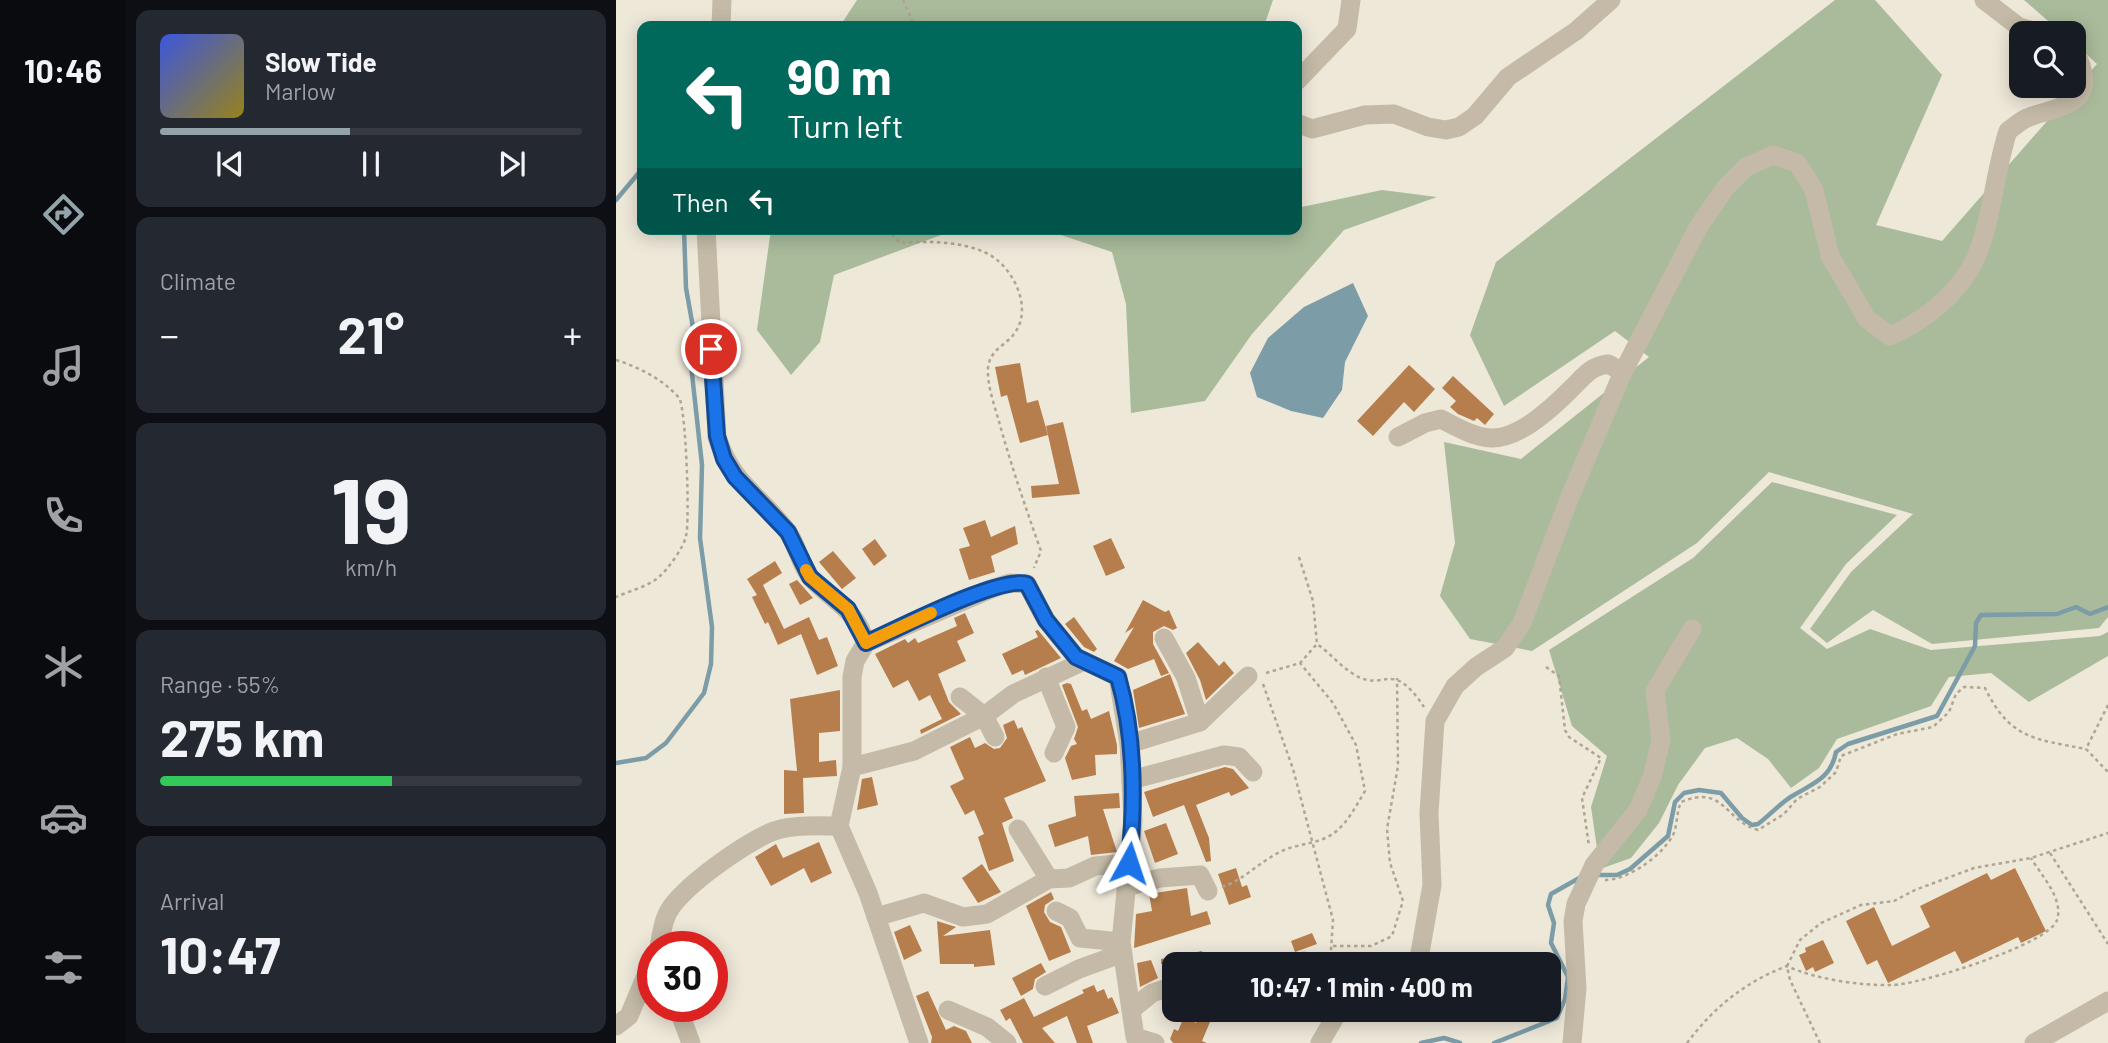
<!DOCTYPE html>
<html lang="en">
<head>
<meta charset="utf-8">
<style>
	body { margin:0; font-family:Barlow,sans-serif; background:#242831; color:#f1f3f6; height:100vh; display:flex; flex-direction:column; font-size:26px; white-space:nowrap }
	* { box-sizing:border-box; margin:0 }
	p { font-size:23px; color:#9ea1a6 }
	.icon { flex:none; width:38px; height:38px; fill:none; stroke:currentColor; stroke-width:2; stroke-linecap:round; stroke-linejoin:round }
	.map { position:relative; flex:1; overflow:hidden }
	.drawer { display:flex; flex-direction:column; gap:10px; padding:10px; background:#0d0f14; width:490px }
	.drawer>* { flex:none }
	.banner { position:absolute; left:21px; top:21px; width:665px; height:214px; border-radius:14px; box-shadow:0 4px 18px #0003; background:#00695c; color:#fff; overflow:hidden }
	.buttons { position:absolute; left:1393px; top:21px; display:grid; gap:14px }
	.buttons a { display:grid; place-items:center; width:77px; height:77px; border-radius:14px; background:#171b24; box-shadow:0 4px 18px #0003; font-size:35px }
	.speed { position:absolute; left:21px; top:931px; display:flex; gap:14px; font-size:35px; font-weight:700; text-align:center }
	.speed>* { display:grid; place-content:center; width:91px; height:91px; border-radius:50%; background:#171b24; box-shadow:0 4px 18px #0003; line-height:1 }
	.speed .limit { border:10px solid #d22; background:#fff; color:#111 }
	.pin { position:absolute; display:grid; place-items:center; width:60px; height:60px; color:#fff; margin:-30px; border:4px solid #fff; border-radius:50%; box-shadow:0 2px 7px #0007 }
	.me { position:absolute; width:77px; margin:-38px; rotate:5deg; stroke-linejoin:round; filter:drop-shadow(0 0 5px #0008) }
	.turn { display:flex; align-items:center; gap:24px; height:147px; padding:0 35px; font-size:32px }
	.turn .icon { width:91px; height:91px; stroke-width:2.5 }
	.turn b { display:block; font-size:49px; line-height:60px }
	.then { display:flex; align-items:center; height:66px; padding:0 35px; background:#0003; gap:14px; font-size:26px }
	.big { font-size:52px; font-weight:700; line-height:1.1 }
	.drawer .card { flex:1; display:flex; flex-direction:column; justify-content:center; gap:10px; min-width:0; padding:0 24px; border-radius:14px; background:#242831 }
	.drawer .dial { align-items:center; gap:0 }
	.dial b { font-size:91px; line-height:1 }
	.song { display:flex; align-items:center; gap:21px }
	.cover { width:84px; height:84px; border-radius:10px; background:linear-gradient(135deg,hsl(230 70% 55%),hsl(50 70% 35%)) }
	.played { height:7px; border-radius:4px; background:linear-gradient(90deg,#93a3aa 45%,#363941 45%) }
	.keys { display:flex; justify-content:space-around; direction:ltr }
	.heat { display:flex; justify-content:space-between; align-items:center; font-size:38px; direction:ltr }
	.charge { height:10px; border-radius:5px; background:linear-gradient(90deg,#34c759 55%,#363941 0) }
	.trip { position:absolute; left:546px; top:952px; width:399px; height:70px; border-radius:14px; background:#171b24; box-shadow:0 4px 18px #0003; font-weight:700; line-height:70px; text-align:center }
	main { display:flex; flex:1; min-height:0 }
	.tabs { display:flex; flex-direction:column; width:126px; justify-content:space-around; align-items:center; background:#090b0e; color:#9ea1a6 }
	.tabs .icon { width:49px; height:49px }
	.tabs .current { color:#93a3aa }
	.tabs b { font-size:32px; color:#f1f3f6 }
	.map>svg:first-child { display:block }
	.green { fill:#a9bb9b }
	.water { fill:#7c9ca7 }
	.lines { fill:none; stroke-linecap:round; stroke-linejoin:round }
	.stream { stroke:#7c9ca7; stroke-width:4.5 }
	.building { fill:#b77e4d }
	.path { stroke:#afa591; stroke-width:2.5; stroke-dasharray:3.5 3.5; stroke-linecap:butt }
	.minor { stroke:#c4baa7; stroke-width:19 }
	.route-casing { stroke:#114b97; stroke-width:18 }
	.route { stroke:#1a73e8; stroke-width:12 }
	.slow { stroke:#f59e0b; stroke-width:12 }
</style>
</head>
<body>
<main>
<nav class="tabs">
<b>10:46</b>
<svg class="icon current" aria-label="directions" viewBox="0 0 24 24"><path d="M12 3l9 9-9 9-9-9zM9 14v-3h6M13 9l2 2-2 2"/></svg>
<svg class="icon" aria-label="music" viewBox="0 0 24 24"><path d="M9 18V5l10-2v13"/><circle cx="6" cy="18" r="3"/><circle cx="16" cy="16" r="3"/></svg>
<svg class="icon" aria-label="phone" viewBox="0 0 24 24"><path d="M5 4h4l2 5-3 2q2 4 5 5l2-3 5 2v4C11 20 4 13 5 4z"/></svg>
<svg class="icon" aria-label="climate" viewBox="0 0 24 24"><path d="M12 3v18M4 7l16 10M4 17L20 7"/></svg>
<svg class="icon" aria-label="car" viewBox="0 0 24 24"><path d="M5 17H2v-5l4-1 3-4h7l3 4 3 1v5h-3M9 17h6M6 11h13"/><circle cx="7" cy="17" r="2"/><circle cx="17" cy="17" r="2"/></svg>
<svg class="icon" aria-label="filters" viewBox="0 0 24 24"><path d="M4 7h16M4 17h16"/><circle cx="9" cy="7" r="2"/><circle cx="15" cy="17" r="2"/></svg>
</nav>
<section class="drawer">
<div class="card">
<div class="song"><i class="cover"></i><div><b>Slow Tide</b><p>Marlow</p></div></div>
<div class="played"></div>
<div class="keys"><svg class="icon" aria-label="previous" viewBox="0 0 24 24"><path d="M18 5L8 12l10 7zM5 5v14"/></svg><svg class="icon" aria-label="pause" viewBox="0 0 24 24"><path d="M8 5v14M16 5v14"/></svg><svg class="icon" aria-label="next" viewBox="0 0 24 24"><path d="M6 5l10 7-10 7zM19 5v14"/></svg></div>
</div>
<div class="card"><p>Climate</p>
<div class="heat"><a>−</a><b class="big">21°</b><a>+</a></div>
</div>
<div class="card dial"><b>19</b><p>km/h</p></div>
<div class="card"><p>Range · 55%</p><b class="big">275 km</b><div class="charge"></div></div>
<div class="card"><p>Arrival</p><b class="big">10:47</b></div>
</section>
<div class="map">
<svg width="1492" height="1043" viewBox="0 0 1492 1043">
	<rect width="100%" height="100%" fill="#eee8d9"/>
	<g class="green">
		<polygon points="241,0 657,0 648,26 224,26"/>
		<polygon points="1219,0 1259,0 1326,75 1260,225 1326,241 1481,64 1458,43 1458,33 1446,33 1408,0 1492,0 1492,617 1483,628 1316,644 1257,610 1211,643 1194,629 1235,572 1297,514 1153,472 1081,543 916,651 854,639 824,596 839,543 828,442 905,459 1033,357 999,331 888,406 854,335 880,262"/>
		<polygon points="766,190 821,197 728,230 636,334 589,401 515,413 510,304 496,252 427,229 681,229 681,208"/>
		<polygon points="155,229 341,229 218,275 204,342 175,375 141,330"/>
		<polygon points="1156,482 1281,515 1230,564 1184,628 1211,649 1254,629 1315,650 1484,636 1492,632 1492,656 1413,702 1375,673 1333,677 1315,706 1221,739 1203,768 1175,788 1152,759 1121,738 1089,748 1062,785 1043,823 1015,858 984,869 975,807 991,756 956,726 933,650 1077,558"/>
	</g>
	<polygon class="water" points="737,283 752,316 729,362 726,390 707,418 675,411 641,397 634,373 652,338 688,307"/>
	<g class="lines">
		<g class="stream">
			<polyline points="0,200 26,169"/>
			<polyline points="0,763 30,758 50,743 88,693 95,664 96,627 84,538 86,465 75,365 78,333 70,288 68,229"/>
			<path d="M980 875H1001L1014 869 1052 836 1059 802 1068 793 1083 790 1105 793 1126 818 1136 825 1142 824C1154 815 1165 802 1178 795 1198 783 1215 778 1220 752L1232 744 1321 716 1359 646 1360 623 1365 615 1441 614 1460 607 1474 614 1492 607"/>
			<polyline points="805,1043 828,1038 844,1043"/>
			<polyline points="878,1043 941,1018 949,999 952,977 935,943 938,923 932,905 935,894 965,877"/>
		</g>
	</g>
	<g class="building">
		<polygon points="404,363 411,403 422,400 432,435 404,443 391,395 385,397 379,367"/>
		<polygon points="793,365 819,389 798,412 788,402 757,436 741,421"/>
		<polygon points="837,376 878,414 869,425 861,418 858,421 842,414 834,407 840,401 826,388"/>
		<polygon points="447,422 464,494 416,498 415,486 443,484 430,426"/>
		<polygon points="369,520 375,537 399,526 402,544 375,556 379,572 353,580 343,549 354,546 347,528"/>
		<polygon points="495,538 509,568 490,576 477,546"/>
		<polygon points="259,539 271,556 258,566 246,549"/>
		<polygon points="217,551 240,578 226,589 203,562"/>
		<polygon points="159,561 166,573 147,585 168,629 193,617 203,640 211,637 222,666 201,675 185,634 162,645 152,622 149,624 136,597 141,595 131,579"/>
		<polygon points="181,580 197,598 184,605 173,584"/>
		<polygon points="527,600 549,612 553,610 561,628 557,630 548,626 537,632 537,644 553,673 545,676 538,659 512,669 498,661 518,627 509,633"/>
		<polygon points="349,613 358,633 341,641 350,661 322,674 333,702 345,714 305,734 304,730 326,719 314,695 303,701 292,680 277,688 259,654 289,639 292,643 299,638 302,643 341,626 338,618"/>
		<polygon points="458,617 481,649 478,652 468,647 449,624"/>
		<polygon points="422,630 445,658 409,675 407,670 396,675 386,654 422,637 419,631"/>
		<polygon points="582,642 603,666 608,661 618,673 590,700 584,680 570,653"/>
		<polygon points="554,674 569,714 523,728 517,690"/>
		<polygon points="451,683 455,684 466,711 471,709 475,719 493,711 501,745 501,754 479,755 480,775 456,780 449,758 455,746 461,744 458,739 462,727 446,685"/>
		<polygon points="224,690 224,731 203,733 203,762 220,760 221,776 187,778 188,813 168,814 168,770 181,771 174,699"/>
		<polygon points="398,720 402,729 406,727 430,781 388,798 397,818 386,823 398,861 373,871 362,837 368,834 358,810 349,815 334,786 348,779 334,747 354,737 359,748 369,743 378,749 384,748 391,738 387,725"/>
		<polygon points="609,767 617,769 633,788 615,796 613,792 580,805 593,838 595,861 590,862 568,805 537,817 528,792"/>
		<polygon points="256,777 262,805 241,810 246,779"/>
		<polygon points="503,793 504,808 487,809 501,852 475,855 472,836 439,847 432,825 460,816 458,796"/>
		<polygon points="550,823 562,854 539,863 528,831"/>
		<polygon points="203,842 216,873 195,883 188,868 155,886 139,857 160,844 167,858"/>
		<polygon points="366,864 385,892 362,903 346,878"/>
		<polygon points="620,868 626,887 631,885 635,897 613,905 602,874"/>
		<polygon points="1399,868 1430,931 1405,943 1402,937 1346,964 1339,951 1272,983 1261,960 1251,965 1230,921 1258,907 1276,946 1314,927 1304,906 1371,873 1375,880"/>
		<polygon points="571,888 575,916 591,911 595,924 518,948 520,914 536,911 533,894"/>
		<polygon points="435,892 438,899 429,905 428,912 434,922 445,927 455,952 433,961 410,906"/>
		<polygon points="321,921 340,927 327,936 374,930 379,965 358,967 358,964 324,964"/>
		<polygon points="294,925 306,951 288,960 278,932"/>
		<polygon points="696,933 701,944 679,952 675,941"/>
		<polygon points="1207,940 1218,963 1199,972 1197,967 1190,971 1183,955 1190,952 1189,948"/>
		<polygon points="586,951 589,964 545,964 545,959"/>
		<polygon points="535,960 542,978 524,987 521,963"/>
		<polygon points="425,963 430,972 419,979 417,989 405,996 396,978"/>
		<polygon points="478,985 481,992 488,989 492,999 496,997 503,1013 471,1026 477,1043 461,1043 451,1016 426,1028 439,1043 407,1043 394,1018 390,1021 384,1010 408,998 418,1017 468,993 466,990"/>
		<polygon points="312,991 330,1030 338,1026 350,1031 356,1043 315,1043 316,1037 300,996"/>
		<polygon points="568,1017 580,1023 582,1017 594,1022 586,1041 591,1043 557,1043 554,1039 558,1029 562,1031"/>
	</g>
	<g class="lines">
		<g class="path">
			<polyline points="287,0 299,26"/>
			<path d="M271 229 284 243C312 241 343 241 368 252 395 263 417 305 400 331 392 345 374 348 372 368 371 386 379 407 384 425 396 468 410 509 425 551L418 568"/>
			<path d="M0 360C23 367 48 380 63 398 70 406 74 522 70 536 68 547 52 569 44 576 34 586 13 591 0 597"/>
			<polyline points="683,557 697,601 701,644"/>
			<polyline points="930,667 943,676 949,730 953,737 985,758 966,798 973,846"/>
			<path d="M650 673 684 663 701 644C714 653 725 667 739 675 769 693 775 657 808 707"/>
			<polyline points="647,684 677,769 717,920 714,964"/>
			<polyline points="1492,705 1470,749 1492,772"/>
			<polyline points="1434,853 1492,944"/>
			<path d="M989 880C1012 880 1046 856 1057 835 1062 824 1060 813 1065 802 1108 784 1108 820 1142 830L1168 814 1181 799 1204 787 1220 772 1225 756 1281 734 1317 727 1333 712 1340 694 1348 687 1369 688C1394 739 1418 739 1470 749"/>
			<path d="M606 887C628 880 644 861 666 851 679 845 694 844 707 839 728 831 738 809 749 791L740 745 717 703 684 663"/>
			<polyline points="717,946 755,946 776,936 787,901 774,863 771,829 782,766 781,678"/>
			<path d="M1071 1043C1098 1007 1129 982 1171 966 1198 979 1246 986 1276 985 1303 985 1434 944 1441 920 1448 899 1425 875 1415 858"/>
			<polyline points="1204,1043 1174,980 1171,966 1184,940 1205,923 1245,905 1278,901 1299,890 1358,868 1415,858 1492,833"/>
		</g>
		<g class="minor">
			<polyline points="1368,0 1403,27 1425,33"/>
			<polyline points="105,26 106,0"/>
			<polyline points="681,81 731,29 735,0"/>
			<polyline points="681,123 696,129 749,115 778,114 812,127 830,130 843,127 859,116 892,77 960,31 995,0"/>
			<path d="M90 229 101 437C116 484 143 494 171 531 182 545 184 566 196 579 218 602 240 609 250 643"/>
			<path d="M782 437 809 423 825 419C841 427 857 437 875 438 904 439 938 406 957 387 968 376 975 366 992 364L1007 372"/>
			<polyline points="548,638 570,678 584,722"/>
			<polyline points="430,677 450,727 438,753"/>
			<polyline points="344,697 368,716 379,737"/>
			<polyline points="513,744 584,722 632,676"/>
			<polyline points="236,767 298,751 368,716 397,694 466,662"/>
			<polyline points="515,780 608,755 623,757 637,772"/>
			<polyline points="402,829 433,879"/>
			<polyline points="510,887 544,878 584,875 592,891"/>
			<polyline points="440,911 454,918 464,938 505,942"/>
			<polyline points="260,917 308,903 347,917 371,914 433,879 453,878 479,866 513,863"/>
			<path d="M43 947C46 932 47 918 56 906 75 881 124 847 153 833 173 824 201 826 223 826"/>
			<polyline points="688,961 693,964"/>
			<path d="M802 964 816 885 813 813 819 721 839 686 860 667 889 648 906 623 953 499 1007 372 1083 226 1110 187 1130 167 1157 155 1181 163 1198 190 1214 256 1251 319 1274 336C1310 320 1348 290 1362 252 1377 214 1379 170 1392 131 1398 127 1404 121 1411 118 1431 109 1474 108 1467 74 1466 67 1464 59 1458 54"/>
			<polyline points="429,986 463,969 507,953"/>
			<polyline points="61,1006 75,1043"/>
			<polyline points="332,1010 371,1027 391,1043"/>
			<polyline points="515,1010 536,993 558,986"/>
			<polyline points="0,1026 13,1016 37,959"/>
			<polyline points="303,1043 252,893 223,826 236,767 236,677 239,661 250,643 375,589 394,583 411,584 430,620 460,657 502,677 513,744 517,821 505,942 519,1037 539,1043"/>
			<polyline points="704,1043 723,1010"/>
			<polyline points="956,1043 961,988 957,921 960,904 978,865 1022,810 1036,777 1045,740 1039,691 1076,629"/>
			<polyline points="1418,1043 1492,1001"/>
		</g>
	</g>
	<g class="lines">
		<defs>
			<path id="route" d="M95 349 101 436 108 459 119 477 172 532 194 577 232 609 250 643C279 630 385 575 411 584L430 620 460 657 502 677C519 735 519 804 513 863"/>
		</defs>
		<use href="#route" class="route-casing"/>
		<use href="#route" class="route"/>
		<polyline class="slow" points="190,570 194,577 232,609 250,643 315,613"/>
	</g>
</svg>
<div class="buttons">
<a><svg class="icon" aria-label="search" viewBox="0 0 24 24"><circle cx="10" cy="10" r="6"/><path d="M15 15l6 6"/></svg></a>
</div>
<div class="speed"><div class="limit">30</div></div>
<div class="pin" style="left:95px;top:349px;background:#d93025"><svg class="icon" aria-label="arrive" viewBox="0 0 24 24"><path d="M6 21V4h12l-3 4 3 4H6"/></svg></div>
<svg class="me" style="left:513px;top:863px" viewBox="-20 -20 40 40"><path d="M0-17L14 15 0 8-14 15z" fill="#1a73e8" stroke="#fff" stroke-width="4"/></svg>
<div class="trip">10:47 · 1 min · 400 m</div>
<div class="banner">
<div class="turn"><svg class="icon" aria-label="left" viewBox="0 0 24 24"><path d="M17 20v-9H6M10 6l-5 5 5 5"/></svg><div><b>90 m</b>Turn left</div></div>
<div class="then">Then<svg class="icon" aria-label="left" viewBox="0 0 24 24"><path d="M17 20v-9H6M10 6l-5 5 5 5"/></svg></div>
</div>
</div>
</main>
</body>
</html>
